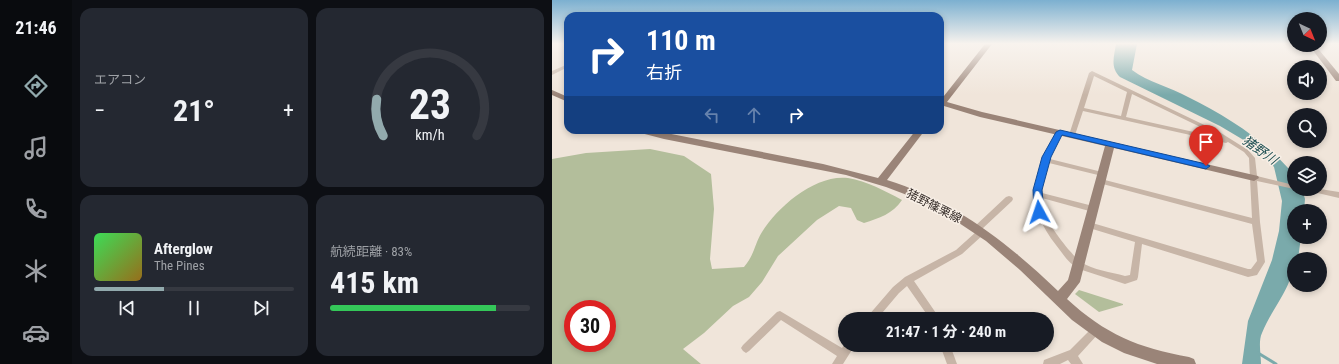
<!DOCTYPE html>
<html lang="ja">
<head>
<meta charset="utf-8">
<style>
	body { margin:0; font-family:"Roboto Condensed","Noto Sans JP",sans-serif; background:#242831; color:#f1f3f6; height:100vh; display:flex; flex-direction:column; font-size:15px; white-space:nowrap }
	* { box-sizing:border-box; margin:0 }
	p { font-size:13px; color:#9ea1a6 }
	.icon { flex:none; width:22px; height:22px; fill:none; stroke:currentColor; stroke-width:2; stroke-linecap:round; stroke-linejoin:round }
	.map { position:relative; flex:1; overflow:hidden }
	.panel { display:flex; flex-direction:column; gap:8px; padding:8px; background:#0d0f14; width:480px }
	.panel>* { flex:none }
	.hud { position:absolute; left:12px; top:12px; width:380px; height:122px; border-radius:12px; box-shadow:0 2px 6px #0003; background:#1a4fa0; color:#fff; overflow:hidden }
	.needle { width:26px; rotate:137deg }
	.controls { position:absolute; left:735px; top:12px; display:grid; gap:8px }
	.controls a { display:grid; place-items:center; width:40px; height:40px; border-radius:50%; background:#171b24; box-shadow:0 2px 6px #0003; font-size:20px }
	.speed { position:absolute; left:12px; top:300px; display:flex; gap:8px; font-size:20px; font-weight:700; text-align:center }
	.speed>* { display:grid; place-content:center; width:52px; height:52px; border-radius:50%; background:#171b24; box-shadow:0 2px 6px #0003; line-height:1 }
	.speed .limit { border:6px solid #d22; background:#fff; color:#111 }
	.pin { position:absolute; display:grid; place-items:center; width:34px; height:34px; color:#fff; margin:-41px -17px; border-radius:50% 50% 50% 0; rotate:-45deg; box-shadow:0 0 4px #0007 }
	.pin .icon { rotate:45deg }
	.me { position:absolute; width:44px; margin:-22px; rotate:355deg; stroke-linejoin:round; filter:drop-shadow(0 0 3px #0008) }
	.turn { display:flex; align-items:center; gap:14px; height:84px; padding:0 16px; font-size:18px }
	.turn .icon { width:52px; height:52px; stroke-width:2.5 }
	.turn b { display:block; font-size:28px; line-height:34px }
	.lanes { display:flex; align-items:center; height:38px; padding:0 16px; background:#0003; justify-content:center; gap:20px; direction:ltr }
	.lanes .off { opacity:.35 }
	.big { font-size:30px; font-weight:700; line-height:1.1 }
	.panel .widget { flex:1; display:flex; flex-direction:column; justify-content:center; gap:6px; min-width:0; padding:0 14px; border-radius:12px; background:#242831 }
	.panel .dial { align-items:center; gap:0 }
	.dial svg { height:104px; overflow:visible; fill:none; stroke:#363941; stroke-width:7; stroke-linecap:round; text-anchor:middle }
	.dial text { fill:#f1f3f6; stroke:none }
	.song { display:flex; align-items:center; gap:12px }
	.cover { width:48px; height:48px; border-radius:6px; background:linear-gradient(135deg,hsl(130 70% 55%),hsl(40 70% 35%)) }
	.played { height:4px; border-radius:2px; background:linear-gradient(90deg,#92aaad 35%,#363941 35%) }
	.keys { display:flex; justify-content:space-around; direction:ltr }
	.heat { display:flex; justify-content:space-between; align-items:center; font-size:22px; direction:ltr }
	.charge { height:6px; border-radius:3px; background:linear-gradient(90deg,#34c759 83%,#363941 0) }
	.panel .tiles { flex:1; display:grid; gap:8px; grid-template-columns:repeat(2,1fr) }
	.trip { position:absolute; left:286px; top:312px; width:216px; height:40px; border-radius:20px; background:#171b24; box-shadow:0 2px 6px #0003; font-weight:700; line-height:40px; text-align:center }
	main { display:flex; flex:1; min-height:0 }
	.tab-bar { display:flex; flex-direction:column; width:72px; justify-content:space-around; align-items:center; background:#090b0e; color:#9ea1a6 }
	.tab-bar .icon { width:28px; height:28px }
	.tab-bar .active { color:#92aaad }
	.tab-bar b { font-size:18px; color:#f1f3f6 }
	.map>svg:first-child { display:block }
	.green { fill:#b3be9b; fill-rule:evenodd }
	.water { fill:#7aaaab }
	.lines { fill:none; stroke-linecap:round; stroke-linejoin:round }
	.stream { stroke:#7aaaab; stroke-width:3 }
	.street { fill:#c7b5a7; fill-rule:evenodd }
	.secondary { fill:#9a8478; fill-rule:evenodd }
	.route { fill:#1a73e8; stroke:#114b97 }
	.labels { text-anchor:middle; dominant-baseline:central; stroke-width:3; stroke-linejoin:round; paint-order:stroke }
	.street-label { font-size:12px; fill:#342b27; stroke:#f8efe6 }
	.water-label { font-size:13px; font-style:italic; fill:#1f5053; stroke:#f8efe6 }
</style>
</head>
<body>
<main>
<nav class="tab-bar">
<b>21:46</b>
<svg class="icon active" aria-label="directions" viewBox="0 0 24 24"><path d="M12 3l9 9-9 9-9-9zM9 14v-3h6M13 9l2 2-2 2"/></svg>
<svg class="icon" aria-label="music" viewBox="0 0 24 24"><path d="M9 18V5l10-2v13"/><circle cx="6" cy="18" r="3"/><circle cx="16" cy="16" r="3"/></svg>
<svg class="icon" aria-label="phone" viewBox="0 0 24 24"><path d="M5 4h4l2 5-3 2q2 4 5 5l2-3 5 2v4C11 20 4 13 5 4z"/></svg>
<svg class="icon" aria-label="climate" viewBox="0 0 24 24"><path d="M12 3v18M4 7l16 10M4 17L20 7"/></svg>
<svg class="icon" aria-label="car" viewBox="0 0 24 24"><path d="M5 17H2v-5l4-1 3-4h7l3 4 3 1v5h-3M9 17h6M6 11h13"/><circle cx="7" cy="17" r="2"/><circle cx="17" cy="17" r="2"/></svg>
</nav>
<section class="panel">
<div class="tiles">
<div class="widget"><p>エアコン</p>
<div class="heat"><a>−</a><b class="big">21°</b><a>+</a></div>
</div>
<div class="widget dial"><svg viewBox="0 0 100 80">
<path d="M14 69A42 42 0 1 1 86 69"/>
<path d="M14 69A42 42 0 0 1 9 41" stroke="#92aaad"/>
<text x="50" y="56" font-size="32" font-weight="700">23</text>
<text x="50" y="72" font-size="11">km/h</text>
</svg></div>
<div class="widget">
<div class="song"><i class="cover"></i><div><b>Afterglow</b><p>The Pines</p></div></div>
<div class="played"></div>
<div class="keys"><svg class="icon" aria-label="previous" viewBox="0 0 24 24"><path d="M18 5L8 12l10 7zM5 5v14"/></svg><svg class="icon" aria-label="pause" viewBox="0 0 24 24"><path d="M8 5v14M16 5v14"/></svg><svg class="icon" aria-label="next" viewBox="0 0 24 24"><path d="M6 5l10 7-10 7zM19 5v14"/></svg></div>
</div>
<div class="widget"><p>航続距離 · 83%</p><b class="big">415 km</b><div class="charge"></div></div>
</div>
</section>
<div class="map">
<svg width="787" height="364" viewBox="0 0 787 364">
	<rect width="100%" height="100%" fill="#f0e5da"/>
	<g class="green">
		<path d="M98 149 132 156 159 174 162 209 158 259 160 269 192 267C203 254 202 245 210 232 226 206 264 174 296 178 315 181 333 191 350 200 341 214 327 218 312 223L305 220 299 208 287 206 265 220 226 256 210 282 197 297 181 306 152 333 131 349 149 364H0V159L34 153ZM21 309H55V343H21Z"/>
		<polygon points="527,290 571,304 571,305 547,312 523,294"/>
	</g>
	<path class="water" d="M564 44H585L580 70C596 82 618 87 636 97 676 117 713 140 742 175V189H750L753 199 752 211H742V237H749L746 259H742C742 286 720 308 710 333 706 341 709 355 709 364H690L696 321 720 260 727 231 730 201 722 167 710 153 700 145 668 126 568 77C558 67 562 57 564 44Z"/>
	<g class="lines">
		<polyline class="stream" points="706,353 724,364"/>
		<g class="street">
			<polygon points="16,64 16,67 0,75 0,71"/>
			<path d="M540 71 669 133 696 150 703 158 705 176 742 185V189H744H742L705 181 708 222 713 262 705 275 696 277 590 244 586 277 585 280 573 284 527 269C517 264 511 254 504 245 471 203 483 175 505 132L508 130 511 132 498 159 550 172 553 174 550 176 497 163 492 177 490 193 541 206 544 207 545 209 544 211 541 212 490 198C491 219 504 233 516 249 520 253 524 259 529 262 541 270 559 272 573 276L578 275 583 242 534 227 533 225 534 223 537 222 696 269H699L705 261 700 224 547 183 546 181 547 179H549L700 218 697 158 692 152 676 142 674 143 531 111 523 135 520 137 518 136 517 135 537 73ZM542 76 575 92 569 116 532 108ZM580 94 665 135 669 138 574 117Z"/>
			<polygon points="753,189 768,189 787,192 787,198 757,191"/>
			<polygon points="457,196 460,197 461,199 460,201 430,229 433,232 432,234 410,254 362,281 388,319 378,319 355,286 347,293 325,319 314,319 316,316 341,287 353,277 404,250 424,232 421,229 422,227 454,197"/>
			<polygon points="228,311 290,348 293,344 293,345 303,345 291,364 280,364 285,356 229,320 197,351 194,353 191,351 189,348 191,345 225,312"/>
			<polygon points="544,326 547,327 549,330 547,333 526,356 531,364 519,364 516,360 508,364 491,364 492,360 518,350 541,327"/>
			<polygon points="388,345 398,345 405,364 395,364"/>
		</g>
		<g class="secondary">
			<path d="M433 44H440L395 102 430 112 706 176 707 178 702 181 562 148 528 282 515 299C553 334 586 348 637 357L642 359 644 364H605L572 353 550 342 520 320 468 270 434 241 398 217 355 195 334 187 294 175 112 139 85 132 84 130H99L271 164 326 178 364 130H373L335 180C402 201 456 243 506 291L516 280 553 146 428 117 392 106 388 108V101Z"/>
			<polygon points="757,45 763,45 787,74 787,81 784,81"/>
			<polygon points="0,90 16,97 16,102 0,95"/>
		</g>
	</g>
	<linearGradient id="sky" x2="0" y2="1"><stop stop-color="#7cb0d0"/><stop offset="0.46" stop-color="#f8f3ee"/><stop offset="1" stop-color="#f8f3ee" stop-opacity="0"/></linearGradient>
	<rect width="787" height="95" fill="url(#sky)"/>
	<polygon class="route" points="508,130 654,164 658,166 654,169 510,135 499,157 490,190 492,212 487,215 482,212 481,190 490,157 504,132"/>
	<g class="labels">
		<g class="street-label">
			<text transform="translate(382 206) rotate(27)">猪野篠栗線</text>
		</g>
		<g class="water-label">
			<text transform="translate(708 150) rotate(35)">猪野川</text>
		</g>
	</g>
</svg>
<div class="controls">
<a><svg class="needle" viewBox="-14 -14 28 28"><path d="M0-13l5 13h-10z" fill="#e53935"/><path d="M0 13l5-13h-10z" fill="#9ea1a6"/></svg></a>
<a><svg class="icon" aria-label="sound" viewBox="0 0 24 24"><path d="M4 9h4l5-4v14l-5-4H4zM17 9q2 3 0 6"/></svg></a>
<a><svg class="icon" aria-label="search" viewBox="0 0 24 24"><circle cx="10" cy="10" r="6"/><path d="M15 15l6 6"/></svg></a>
<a><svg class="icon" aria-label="layers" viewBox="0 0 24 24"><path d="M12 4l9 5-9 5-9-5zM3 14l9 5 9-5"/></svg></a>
<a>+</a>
<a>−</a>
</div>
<div class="speed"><div class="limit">30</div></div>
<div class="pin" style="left:654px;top:166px;background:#d93025"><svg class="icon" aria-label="arrive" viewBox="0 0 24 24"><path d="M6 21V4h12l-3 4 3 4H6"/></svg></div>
<svg class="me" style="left:487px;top:212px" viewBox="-20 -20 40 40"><path d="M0-17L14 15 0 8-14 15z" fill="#1a73e8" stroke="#fff" stroke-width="4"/></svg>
<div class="trip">21:47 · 1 分 · 240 m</div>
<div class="hud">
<div class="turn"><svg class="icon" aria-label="right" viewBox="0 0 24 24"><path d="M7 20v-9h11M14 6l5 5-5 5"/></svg><div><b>110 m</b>右折</div></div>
<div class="lanes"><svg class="icon off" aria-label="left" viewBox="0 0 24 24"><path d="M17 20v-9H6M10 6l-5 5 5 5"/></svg><svg class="icon off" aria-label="ahead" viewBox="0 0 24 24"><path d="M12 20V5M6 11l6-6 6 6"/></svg><svg class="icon" aria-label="right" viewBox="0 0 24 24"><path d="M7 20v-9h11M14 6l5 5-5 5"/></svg></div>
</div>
</div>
</main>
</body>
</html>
